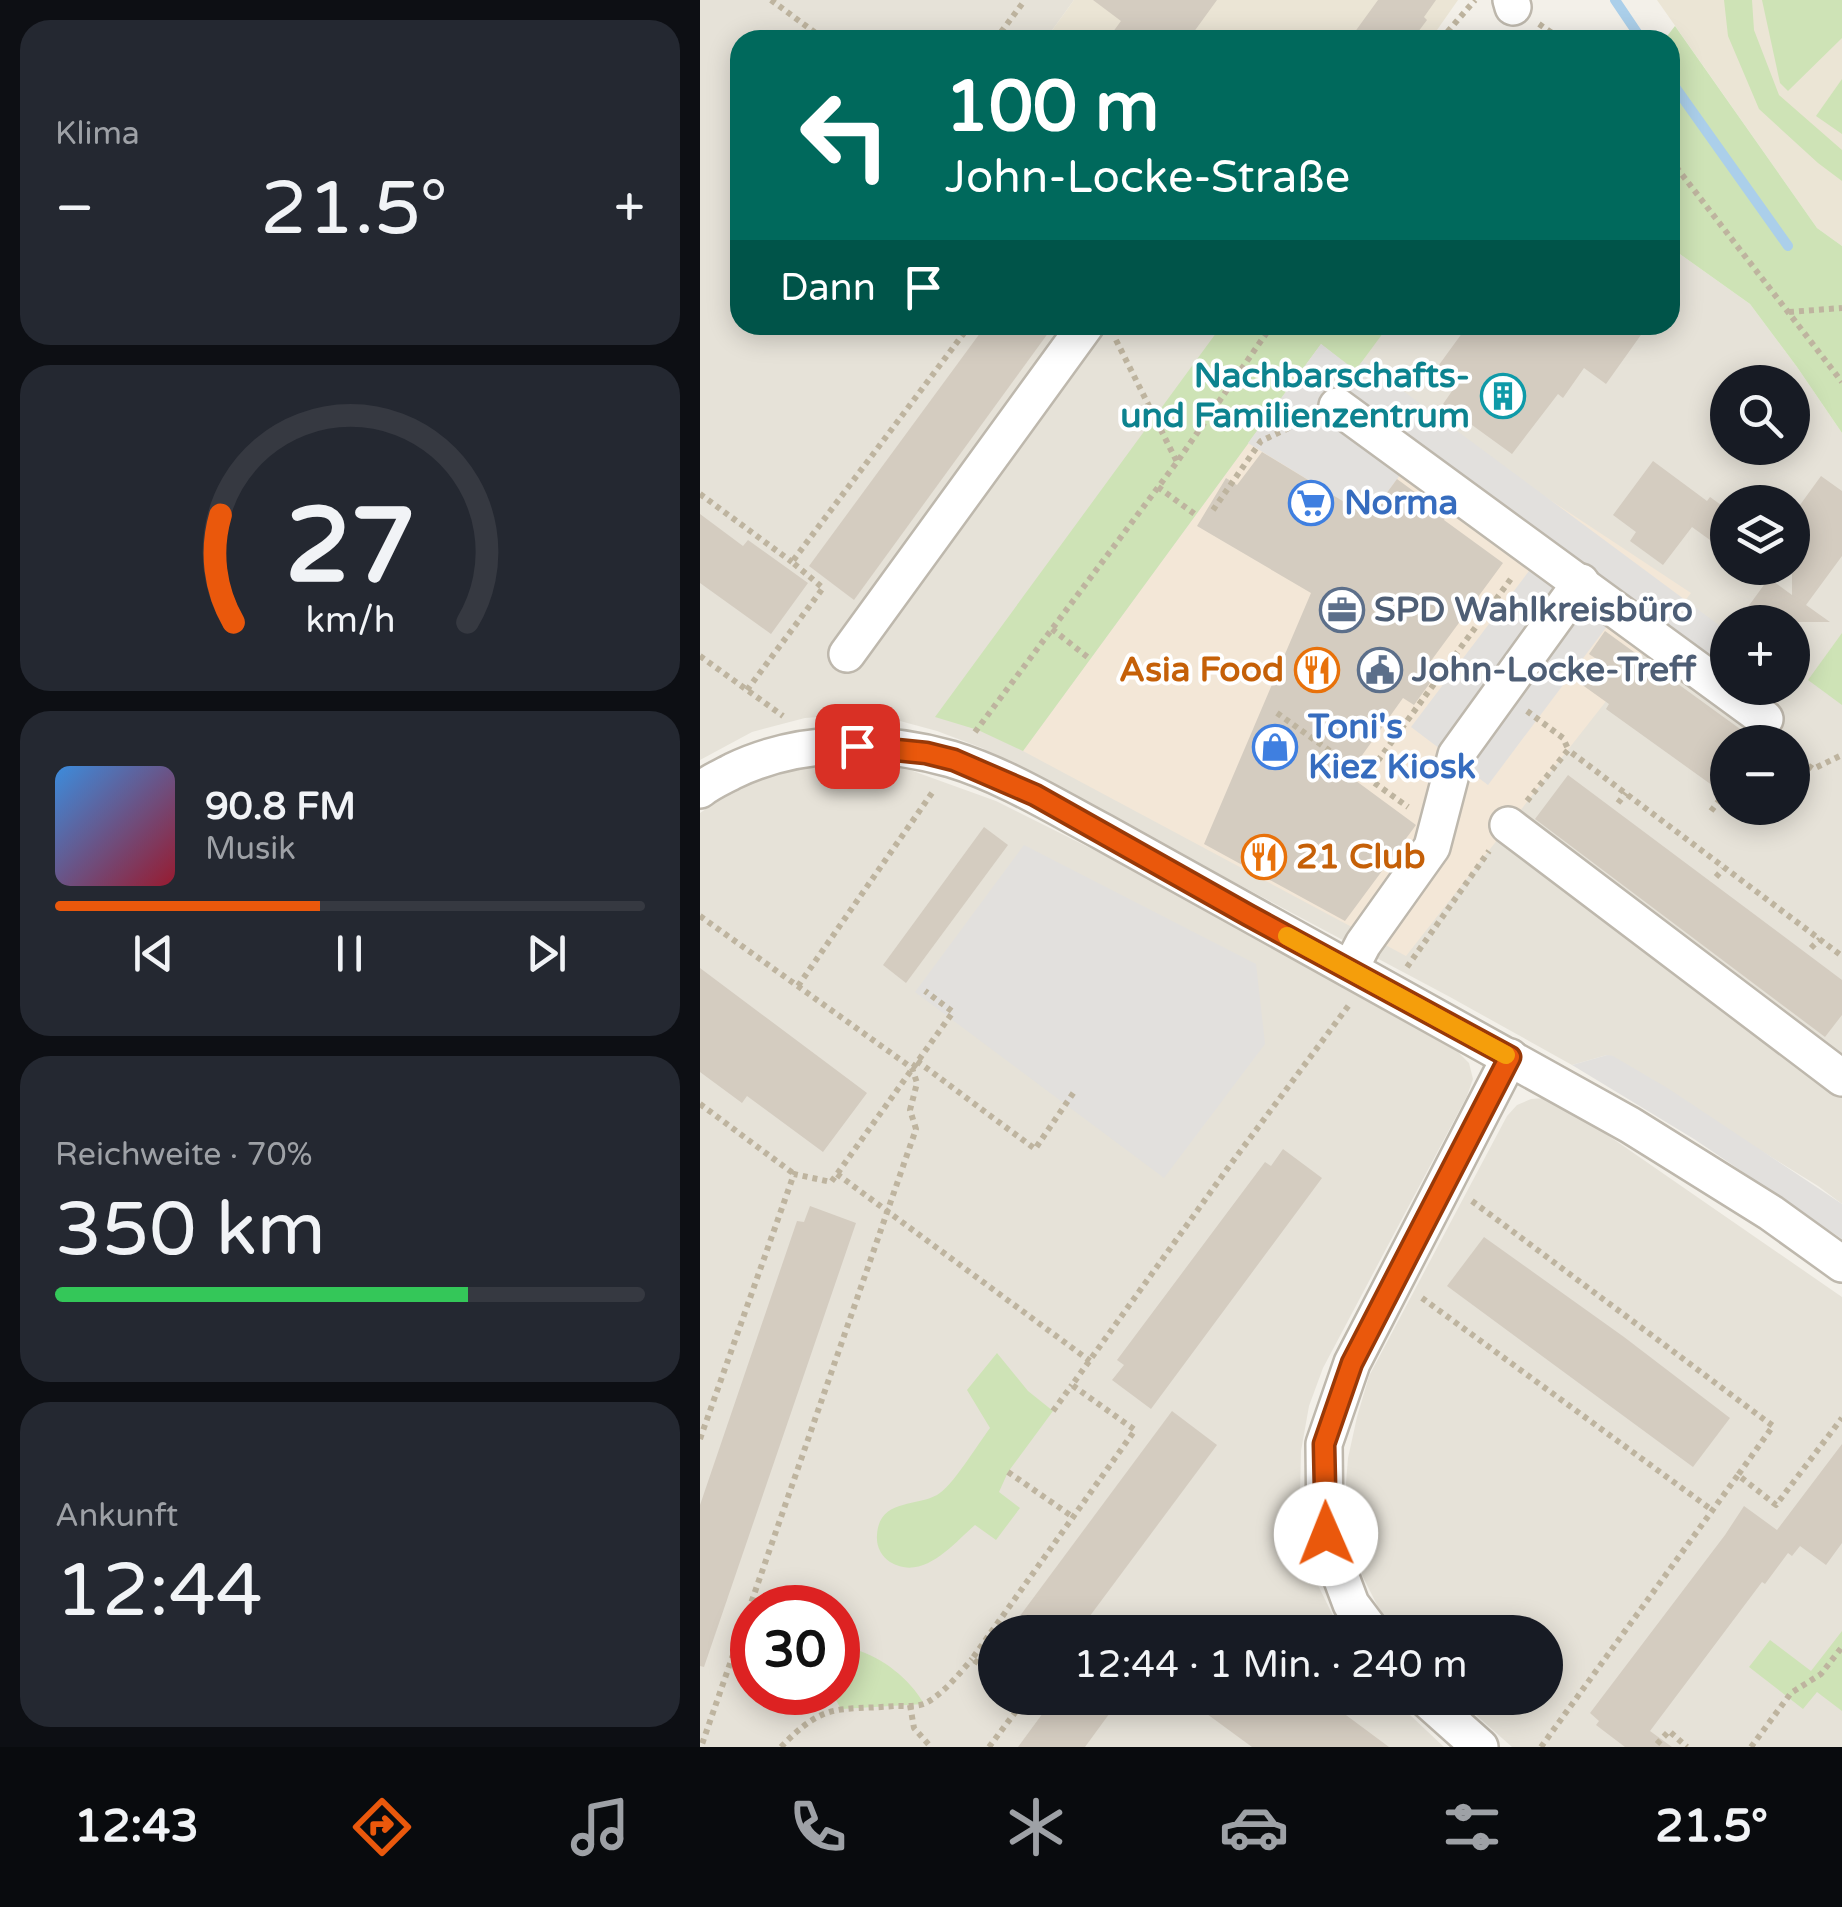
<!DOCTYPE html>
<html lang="de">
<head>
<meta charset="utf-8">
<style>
	body { margin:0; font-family:"Varela Round",sans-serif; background:#242831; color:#f1f3f6; height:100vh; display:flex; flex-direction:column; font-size:38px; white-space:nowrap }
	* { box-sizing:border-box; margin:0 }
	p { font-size:32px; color:#9ea1a6 }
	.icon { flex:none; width:55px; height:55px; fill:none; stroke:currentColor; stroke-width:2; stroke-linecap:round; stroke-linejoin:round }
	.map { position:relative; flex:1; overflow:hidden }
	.details { display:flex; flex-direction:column; gap:20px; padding:20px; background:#0d0f14; width:700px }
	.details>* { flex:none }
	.guide { position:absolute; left:30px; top:30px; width:950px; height:305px; border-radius:30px; box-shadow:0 5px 25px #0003; background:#00695c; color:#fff; overflow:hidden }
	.fabs { position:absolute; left:1010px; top:365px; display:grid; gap:20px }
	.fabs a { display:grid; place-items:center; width:100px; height:100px; border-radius:50%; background:#171b24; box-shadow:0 5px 25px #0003; font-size:50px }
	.speed { position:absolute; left:30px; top:1585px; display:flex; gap:20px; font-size:50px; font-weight:700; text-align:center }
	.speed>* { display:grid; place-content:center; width:130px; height:130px; border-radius:50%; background:#171b24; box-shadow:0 5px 25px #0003; line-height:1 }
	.speed .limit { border:15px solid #d22; background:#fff; color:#111 }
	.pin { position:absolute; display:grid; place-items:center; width:85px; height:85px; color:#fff; margin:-42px; border-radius:20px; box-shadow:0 5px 15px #0006 }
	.me { position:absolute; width:110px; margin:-55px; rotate:359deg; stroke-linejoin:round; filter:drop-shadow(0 0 8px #0008) }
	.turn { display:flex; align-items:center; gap:35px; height:210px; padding:0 50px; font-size:45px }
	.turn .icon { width:130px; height:130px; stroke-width:2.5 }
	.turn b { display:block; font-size:70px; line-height:85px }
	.then { display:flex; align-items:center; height:95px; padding:0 50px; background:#0003; gap:20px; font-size:38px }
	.big { font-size:75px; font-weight:600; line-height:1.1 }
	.details .widget { flex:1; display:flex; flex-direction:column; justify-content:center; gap:15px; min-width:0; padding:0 35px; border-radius:30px; background:#242831 }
	.details .dial { align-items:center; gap:0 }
	.dial svg { height:260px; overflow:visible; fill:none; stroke:#363941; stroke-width:7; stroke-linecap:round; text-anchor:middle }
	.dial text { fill:#f1f3f6; stroke:none }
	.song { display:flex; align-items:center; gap:30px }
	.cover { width:120px; height:120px; border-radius:15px; background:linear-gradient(135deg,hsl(210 70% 55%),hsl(350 70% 35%)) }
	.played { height:10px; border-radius:5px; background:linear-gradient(90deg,#ea580c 45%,#363941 45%) }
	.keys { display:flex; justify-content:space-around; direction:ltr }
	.heat { display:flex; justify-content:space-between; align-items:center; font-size:55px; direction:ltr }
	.charge { height:15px; border-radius:8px; background:linear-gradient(90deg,#34c759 70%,#363941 0) }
	.trip { position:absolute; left:278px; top:1615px; width:585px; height:100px; border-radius:50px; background:#171b24; box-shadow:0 5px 25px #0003; font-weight:600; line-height:100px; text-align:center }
	.dock { display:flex; height:160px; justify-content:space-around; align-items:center; background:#090b0e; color:#9ea1a6 }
	.dock .icon { width:70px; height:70px }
	.dock .on { color:#ea580c }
	.dock b { font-size:45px; color:#f1f3f6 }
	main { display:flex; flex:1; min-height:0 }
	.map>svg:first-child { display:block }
	.residential { fill:#e6e2d8; fill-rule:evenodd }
	.commercial { fill:#f3e7d7 }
	.education { fill:#ebe5d5 }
	.green { fill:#cee3b6 }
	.parking { fill:#e2e0dd }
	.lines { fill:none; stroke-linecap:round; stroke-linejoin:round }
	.stream { stroke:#abcfea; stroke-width:10 }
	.building { fill:#d4ccc0 }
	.minor-casing { stroke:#beb8ad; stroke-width:40 }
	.path { stroke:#beb49f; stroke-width:6; stroke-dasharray:5 5; stroke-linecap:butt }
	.minor { stroke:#fff; stroke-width:35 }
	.route-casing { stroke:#983908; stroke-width:25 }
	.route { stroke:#ea580c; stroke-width:18 }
	.slow { stroke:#f59e0b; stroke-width:18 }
	.labels { text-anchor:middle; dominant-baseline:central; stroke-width:8; stroke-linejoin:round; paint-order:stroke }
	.culture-label { font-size:35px; font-weight:bold; fill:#0d838f; stroke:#fff; text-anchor:end }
	.shop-label { font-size:35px; font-weight:bold; fill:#366cbe; stroke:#fff; text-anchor:start }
	.service-label { font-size:35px; font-weight:bold; fill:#4e5e75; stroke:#fff; text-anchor:start }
	.food-label { font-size:35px; font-weight:bold; fill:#c56008; stroke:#fff; text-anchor:end }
</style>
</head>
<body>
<main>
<section class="details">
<div class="widget"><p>Klima</p>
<div class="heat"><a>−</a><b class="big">21.5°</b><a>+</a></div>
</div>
<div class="widget dial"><svg viewBox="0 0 100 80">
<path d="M14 69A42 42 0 1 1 86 69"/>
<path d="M14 69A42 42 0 0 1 10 36" stroke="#ea580c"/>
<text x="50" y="56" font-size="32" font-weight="700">27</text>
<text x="50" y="72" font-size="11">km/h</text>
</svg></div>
<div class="widget">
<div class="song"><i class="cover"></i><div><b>90.8 FM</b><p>Musik</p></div></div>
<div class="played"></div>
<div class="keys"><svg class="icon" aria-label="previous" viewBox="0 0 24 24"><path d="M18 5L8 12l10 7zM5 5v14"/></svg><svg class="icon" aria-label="pause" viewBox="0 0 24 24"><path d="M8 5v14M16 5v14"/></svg><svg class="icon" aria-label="next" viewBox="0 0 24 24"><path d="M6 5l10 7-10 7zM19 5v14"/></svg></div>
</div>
<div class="widget"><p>Reichweite · 70%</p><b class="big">350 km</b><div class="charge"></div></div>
<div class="widget"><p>Ankunft</p><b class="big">12:44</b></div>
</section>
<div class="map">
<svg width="1142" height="1747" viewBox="0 0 1142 1747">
	<rect width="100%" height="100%" fill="#f3f0e9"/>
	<g class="residential">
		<path d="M0 0H374L345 40H40V325H970V247L1050 304 1097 367 1142 433V1204L1118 1186 907 1055 872 1065 750 997 282 748 237 731 189 718 148 715 105 718 52 732 0 760ZM1028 382H1092V448H1028ZM1028 502H1092V568H1028ZM1028 622H1092V688H1028ZM1028 742H1092V808H1028Z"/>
		<path d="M165 763 210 770 296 801 424 865 758 1052 769 1063 773 1079 767 1096 623 1368 609 1406 601 1451 600 1495 605 1543 615 1579 641 1632H295V1698H692L744 1747H0V813L36 789 84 771 122 764ZM52 1608H138V1692H52Z"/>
		<polygon points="846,1098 867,1107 1142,1297 1142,1747 812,1747 757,1698 845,1698 845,1632 696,1632 678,1607 662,1575 651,1535 645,1496 648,1458 657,1417 669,1376 807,1116 817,1105 831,1099"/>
	</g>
	<polygon class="commercial" points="621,344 655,371 991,593 706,956 323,751"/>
	<g class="education">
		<polygon points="374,0 758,0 730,40 345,40"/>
		<polygon points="957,0 1142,0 1142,246 1117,228"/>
	</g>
	<g class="green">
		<polygon points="1024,0 1052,0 1054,30 1079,95 1142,150 1142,181 1118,163 1059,109 1028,36"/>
		<polygon points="1062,0 1142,0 1142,38 1088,91 1080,83"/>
		<polygon points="975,26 1117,228 1142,246 1142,433 1097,367 1050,304 970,247 970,40 964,40"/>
		<polygon points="1142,79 1142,134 1116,116"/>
		<polygon points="522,325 689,325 655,371 621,344 323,751 278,730 235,717"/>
		<polygon points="1142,633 1142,705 1108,680"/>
		<path d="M297 1353 328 1391 353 1411 308 1472 299 1492 320 1508 296 1540 275 1525C253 1544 223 1582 190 1562 181 1556 176 1546 177 1535 179 1499 215 1507 237 1495 252 1487 278 1444 290 1428L267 1390Z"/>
		<polygon points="1142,1631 1142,1711 1117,1692 1103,1709 1049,1667 1070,1640 1111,1671"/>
		<path d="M154 1649C182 1657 210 1679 224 1704L141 1709 132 1693 138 1692V1654L141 1650Z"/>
	</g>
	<g class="parking">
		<polygon points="621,344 655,370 663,361 1027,631 1028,688 1081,688 1056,722 914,617 788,785 711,727 835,563 706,467 669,517 548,443"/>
		<polygon points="324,845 556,964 565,1044 464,1178 215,992"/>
		<polygon points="907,1055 913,1056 969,1089 1142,1204 1142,1239 994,1139 872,1065"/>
	</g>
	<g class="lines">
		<g class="stream">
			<polyline points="915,0 942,40"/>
			<polyline points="970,80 1088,246"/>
		</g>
	</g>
	<g class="building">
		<polygon points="393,0 517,0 488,40 407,40 421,21"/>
		<polygon points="678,0 736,0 724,17 727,20 712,40 649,40"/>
		<polygon points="286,325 354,325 154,600 109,566"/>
		<polygon points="768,325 948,325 906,384 884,368 863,398 858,394 812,454 743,404 757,384 736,369"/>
		<polygon points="562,452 669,517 697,479 746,515 744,520 803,563 725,669 735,676 714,705 703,698 648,775 716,825 645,921 504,844 611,593 497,526 526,478 537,485"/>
		<polygon points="953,461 1007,501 1010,497 1028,510 1028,553 992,527 963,565 930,541 936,532 913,515"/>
		<polygon points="1121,476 1142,491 1142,556 1106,605 1130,622 1037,622 1069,578 1092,595 1092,516"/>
		<polygon points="0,514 43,546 48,540 108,583 71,634 0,583"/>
		<polygon points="905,631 1058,742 1028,742 1028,772 1016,788 906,709 909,704 881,684 898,660 889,654"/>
		<polygon points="868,775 1142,980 1142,1015 1125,1037 835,819"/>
		<polygon points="284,827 308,845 206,983 183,965"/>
		<polygon points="0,968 167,1093 123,1152 47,1096 42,1103 0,1072"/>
		<polygon points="583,1149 622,1178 451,1409 412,1380 424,1365 417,1360 565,1162 571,1166"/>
		<polygon points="110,1206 156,1223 4,1667 0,1666 0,1505 97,1221 104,1222"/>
		<polygon points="784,1237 924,1337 1030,1418 993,1467 747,1286"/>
		<polygon points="472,1411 517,1445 378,1632 308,1632"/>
		<polygon points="1142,1444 1142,1543 1126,1565 1100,1546 1092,1556 1088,1553 1065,1584 1062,1582 950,1731 972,1747 925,1747 896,1725 899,1721 890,1713 1025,1535 1044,1506 1077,1530"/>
		<polygon points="354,1698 394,1698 412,1710 385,1747 318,1747"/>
		<polygon points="519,1698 623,1698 689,1747 552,1747 507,1714"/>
	</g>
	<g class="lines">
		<defs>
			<g id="minor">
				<polyline points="811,0 813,7"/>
				<polyline points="637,406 1065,719"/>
				<polyline points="147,654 386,325"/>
				<path d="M0 790C10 782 22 777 33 771 99 739 181 739 251 759 304 775 354 806 403 832L930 1125 1071 1213 1142 1264"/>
				<polyline points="808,825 1142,1078"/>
				<polyline points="650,969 663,944 732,847 756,755 881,582"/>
				<polyline points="672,1632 651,1604 625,1534 624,1444 652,1363 810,1057"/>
				<polyline points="725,1698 780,1747"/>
			</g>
		</defs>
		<use href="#minor" class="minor-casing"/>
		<g class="path">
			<polyline points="71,0 125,40"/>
			<polyline points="839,24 862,40"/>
			<polyline points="295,40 325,0"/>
			<polyline points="743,40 743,37 775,0"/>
			<polyline points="970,159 1142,382"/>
			<polyline points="1089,312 1142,308"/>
			<polyline points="641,325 646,329 649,325"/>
			<polyline points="416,340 477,462"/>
			<polyline points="458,487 496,515"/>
			<polyline points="0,494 92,562"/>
			<polyline points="513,510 561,441 608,419"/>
			<polyline points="352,629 390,659"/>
			<polyline points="0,656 83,716"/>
			<polyline points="753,657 776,674"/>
			<polyline points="47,690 123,588 92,562 270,325"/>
			<polyline points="827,711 863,738 868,749"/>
			<polyline points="577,713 708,807"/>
			<polyline points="275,732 477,462 572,325"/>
			<polyline points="1092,754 1113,769 1142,755"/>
			<polyline points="666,777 813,576"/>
			<polyline points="827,801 868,750 1142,956"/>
			<polyline points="918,803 926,793"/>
			<polyline points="1011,811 1028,789"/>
			<polyline points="1016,877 1023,869"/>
			<polyline points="0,916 212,1068 217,1083 210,1110 216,1129 1,1747"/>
			<polyline points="1111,948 1120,939"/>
			<polyline points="707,967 789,851"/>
			<polyline points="98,986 234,790"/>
			<polyline points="217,1061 335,1149 374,1092"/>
			<polyline points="0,1104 94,1174"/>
			<polyline points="137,1174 390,1361"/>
			<polyline points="772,1201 1073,1426 1038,1475"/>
			<polyline points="722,1298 1012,1510"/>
			<polyline points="353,1411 372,1385"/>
			<polyline points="0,1439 94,1174 131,1182 137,1174 253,1012 225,991"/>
			<polyline points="308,1472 373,1517"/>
			<polyline points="295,1674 272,1659 435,1430 372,1385 530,1165 649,1005"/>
			<polyline points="210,1705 214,1728 231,1747"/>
			<polyline points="957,1744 969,1731 987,1747"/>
			<path d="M81 1747C125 1701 137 1711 195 1706 204 1706 218 1707 226 1703 244 1693 259 1674 272 1659"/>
			<polyline points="289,1747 326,1698"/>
			<polyline points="841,1747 1038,1475 1076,1505 1142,1418"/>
			<polyline points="1051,1747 1091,1693 1121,1674 1142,1647"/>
		</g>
		<use href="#minor" class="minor"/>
	</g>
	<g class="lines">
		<defs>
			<polyline id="route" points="157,746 226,753 254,760 335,795 548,915 810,1057 652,1363 624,1444 626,1534"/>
		</defs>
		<use href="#route" class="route-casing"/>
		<use href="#route" class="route"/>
		<polyline class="slow" points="587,936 806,1055"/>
	</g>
	<defs>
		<symbol id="building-ring" viewBox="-11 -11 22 22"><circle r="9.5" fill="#fff" stroke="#0f9aa8" stroke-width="1.5"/><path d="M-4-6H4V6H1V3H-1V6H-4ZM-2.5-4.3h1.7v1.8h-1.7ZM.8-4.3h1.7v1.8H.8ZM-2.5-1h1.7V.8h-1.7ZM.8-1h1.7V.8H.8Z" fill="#0f9aa8"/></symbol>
		<symbol id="supermarket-ring" viewBox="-11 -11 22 22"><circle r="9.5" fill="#fff" stroke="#3f7fe0" stroke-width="1.5"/><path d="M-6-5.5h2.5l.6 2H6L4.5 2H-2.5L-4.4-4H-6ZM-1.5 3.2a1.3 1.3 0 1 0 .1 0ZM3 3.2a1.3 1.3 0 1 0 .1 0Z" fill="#3f7fe0"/></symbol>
		<symbol id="office-ring" viewBox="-11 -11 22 22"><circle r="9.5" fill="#fff" stroke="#5c6f8a" stroke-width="1.5"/><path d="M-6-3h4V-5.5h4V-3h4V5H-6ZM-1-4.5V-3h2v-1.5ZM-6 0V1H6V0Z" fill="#5c6f8a"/></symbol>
		<symbol id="restaurant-ring" viewBox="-11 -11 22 22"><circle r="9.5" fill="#fff" stroke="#e8710a" stroke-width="1.5"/><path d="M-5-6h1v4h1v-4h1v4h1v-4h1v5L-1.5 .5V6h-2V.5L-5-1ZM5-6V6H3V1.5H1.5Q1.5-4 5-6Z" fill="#e8710a"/></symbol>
		<symbol id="civic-ring" viewBox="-11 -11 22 22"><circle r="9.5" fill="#fff" stroke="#5c6f8a" stroke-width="1.5"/><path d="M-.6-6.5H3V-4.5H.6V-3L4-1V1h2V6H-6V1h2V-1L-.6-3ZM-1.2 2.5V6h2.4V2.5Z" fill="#5c6f8a"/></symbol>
		<symbol id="shop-ring" viewBox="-11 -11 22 22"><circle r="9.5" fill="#fff" stroke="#3f7fe0" stroke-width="1.5"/><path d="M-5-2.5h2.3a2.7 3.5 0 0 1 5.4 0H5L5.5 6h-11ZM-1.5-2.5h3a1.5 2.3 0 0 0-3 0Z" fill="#3f7fe0"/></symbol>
	</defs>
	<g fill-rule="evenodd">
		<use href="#building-ring" x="778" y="371" width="50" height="50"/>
		<use href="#supermarket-ring" x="586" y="478" width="50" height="50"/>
		<use href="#office-ring" x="617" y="585" width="50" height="50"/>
		<use href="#restaurant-ring" x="592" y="645" width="50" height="50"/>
		<use href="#civic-ring" x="655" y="645" width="50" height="50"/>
		<use href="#shop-ring" x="550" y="722" width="50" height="50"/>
		<use href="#restaurant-ring" x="539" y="832" width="50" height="50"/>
	</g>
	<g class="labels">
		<g class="culture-label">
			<text x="770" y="376">Nachbarschafts-<tspan x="770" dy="40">und Familienzentrum</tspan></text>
		</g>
		<g class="shop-label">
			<text x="644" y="503">Norma</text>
			<text x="608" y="727">Toni's<tspan x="608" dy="40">Kiez Kiosk</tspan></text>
		</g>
		<g class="service-label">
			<text x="674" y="610">SPD Wahlkreisbüro</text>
			<text x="712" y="670">John-Locke-Treff</text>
		</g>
		<g class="food-label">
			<text x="584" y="670">Asia Food</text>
			<text x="596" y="857" text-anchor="start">21 Club</text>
		</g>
	</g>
</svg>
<div class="fabs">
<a><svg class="icon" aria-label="search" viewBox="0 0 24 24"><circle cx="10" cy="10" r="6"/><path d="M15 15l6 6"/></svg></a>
<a><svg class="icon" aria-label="layers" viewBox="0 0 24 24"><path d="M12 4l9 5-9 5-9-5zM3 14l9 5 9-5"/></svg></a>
<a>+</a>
<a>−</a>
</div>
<div class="speed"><div class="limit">30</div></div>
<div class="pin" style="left:157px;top:746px;background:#d93025"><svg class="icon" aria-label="arrive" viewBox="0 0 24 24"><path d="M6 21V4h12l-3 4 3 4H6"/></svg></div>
<svg class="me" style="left:626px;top:1534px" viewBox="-20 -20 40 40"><circle r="19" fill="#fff"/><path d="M0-13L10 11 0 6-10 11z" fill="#ea580c"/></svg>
<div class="trip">12:44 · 1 Min. · 240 m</div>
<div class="guide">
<div class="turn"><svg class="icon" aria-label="left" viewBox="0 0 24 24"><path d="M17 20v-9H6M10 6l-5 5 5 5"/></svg><div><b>100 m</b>John-Locke-Straße</div></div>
<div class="then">Dann<svg class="icon" aria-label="arrive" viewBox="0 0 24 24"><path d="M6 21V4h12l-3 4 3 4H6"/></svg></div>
</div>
</div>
</main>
<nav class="dock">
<b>12:43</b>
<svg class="icon on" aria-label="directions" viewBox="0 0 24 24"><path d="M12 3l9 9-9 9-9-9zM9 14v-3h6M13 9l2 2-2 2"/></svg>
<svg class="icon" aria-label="music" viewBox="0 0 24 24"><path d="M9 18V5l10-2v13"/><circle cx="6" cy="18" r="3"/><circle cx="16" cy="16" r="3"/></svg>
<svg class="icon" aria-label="phone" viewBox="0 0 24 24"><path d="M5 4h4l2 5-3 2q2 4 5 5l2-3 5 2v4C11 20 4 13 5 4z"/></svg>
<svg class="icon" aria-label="climate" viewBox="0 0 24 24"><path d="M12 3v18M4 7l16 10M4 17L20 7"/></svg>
<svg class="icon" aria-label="car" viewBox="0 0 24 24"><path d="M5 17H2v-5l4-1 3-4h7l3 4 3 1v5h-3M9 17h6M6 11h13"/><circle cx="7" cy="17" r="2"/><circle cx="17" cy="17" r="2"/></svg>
<svg class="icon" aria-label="filters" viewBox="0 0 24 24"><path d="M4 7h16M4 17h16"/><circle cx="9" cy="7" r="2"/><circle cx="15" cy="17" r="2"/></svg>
<b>21.5°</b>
</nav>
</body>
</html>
